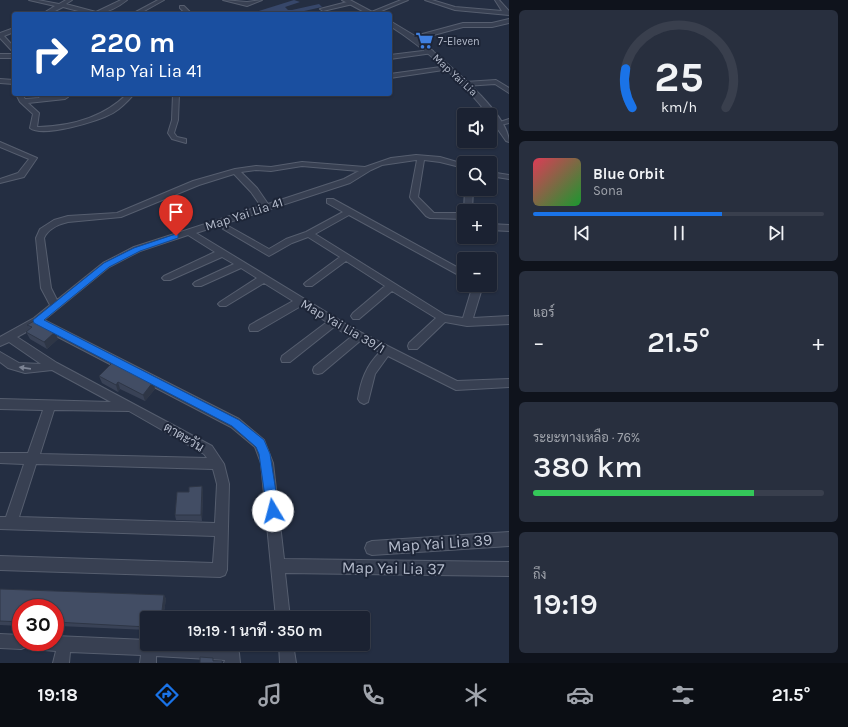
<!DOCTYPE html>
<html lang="th">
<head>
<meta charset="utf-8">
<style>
	body { margin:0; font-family:Karla,Sarabun,sans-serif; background:#282f3e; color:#f1f3f6; height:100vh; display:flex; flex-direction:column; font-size:15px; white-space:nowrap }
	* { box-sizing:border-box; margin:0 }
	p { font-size:13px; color:#a0a4ac }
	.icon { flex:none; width:22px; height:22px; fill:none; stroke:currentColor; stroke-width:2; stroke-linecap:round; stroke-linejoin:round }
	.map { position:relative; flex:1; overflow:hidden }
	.side { display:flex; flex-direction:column; gap:10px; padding:10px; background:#0f131c; width:339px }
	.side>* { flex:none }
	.hud { position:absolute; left:12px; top:12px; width:380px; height:84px; border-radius:4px; box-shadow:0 1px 3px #0004,0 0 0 1px #393f4d; background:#1a4fa0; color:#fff; overflow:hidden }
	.controls { position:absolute; left:457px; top:108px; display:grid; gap:8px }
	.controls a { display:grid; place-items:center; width:40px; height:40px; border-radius:4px; background:#1b2232; box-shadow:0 1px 3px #0004,0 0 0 1px #393f4d; font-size:20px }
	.speed { position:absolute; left:12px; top:599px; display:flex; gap:8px; font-size:20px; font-weight:700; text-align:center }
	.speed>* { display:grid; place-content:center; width:52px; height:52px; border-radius:50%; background:#1b2232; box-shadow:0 1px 3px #0004,0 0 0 1px #393f4d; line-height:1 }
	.speed .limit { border:6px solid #d22; background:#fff; color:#111 }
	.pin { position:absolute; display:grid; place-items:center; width:34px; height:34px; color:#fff; margin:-41px -17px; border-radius:50% 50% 50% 0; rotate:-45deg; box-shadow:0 0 4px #0007 }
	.pin .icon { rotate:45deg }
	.me { position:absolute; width:44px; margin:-22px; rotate:352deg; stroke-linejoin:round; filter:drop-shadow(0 0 3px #0008) }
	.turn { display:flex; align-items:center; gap:14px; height:84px; padding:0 12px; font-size:18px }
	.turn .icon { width:52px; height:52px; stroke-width:2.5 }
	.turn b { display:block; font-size:28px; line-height:34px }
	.big { font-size:30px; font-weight:600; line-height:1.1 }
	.side .tile { flex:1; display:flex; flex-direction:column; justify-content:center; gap:6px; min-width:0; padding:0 14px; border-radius:6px; background:#282f3e }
	.side .dial { align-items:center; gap:0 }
	.dial svg { height:104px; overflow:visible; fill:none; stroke:#393f4d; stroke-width:7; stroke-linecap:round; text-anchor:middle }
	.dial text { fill:#f1f3f6; stroke:none }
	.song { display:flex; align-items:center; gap:12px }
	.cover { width:48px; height:48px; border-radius:6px; background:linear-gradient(135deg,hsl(350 70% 55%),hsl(130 70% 35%)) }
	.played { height:4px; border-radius:2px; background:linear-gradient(90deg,#1a73e8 65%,#393f4d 65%) }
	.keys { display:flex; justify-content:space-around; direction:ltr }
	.heat { display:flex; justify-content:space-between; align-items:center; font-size:22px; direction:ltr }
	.charge { height:6px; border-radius:3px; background:linear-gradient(90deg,#34c759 76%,#393f4d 0) }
	.trip { position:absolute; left:140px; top:611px; width:230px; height:40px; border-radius:4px; background:#1b2232; box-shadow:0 1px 3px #0004,0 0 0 1px #393f4d; font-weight:600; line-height:40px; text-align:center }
	.tabs { display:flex; height:64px; justify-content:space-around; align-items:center; background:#0b0e14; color:#a0a4ac }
	.tabs .icon { width:28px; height:28px }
	.tabs .active { color:#1a73e8 }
	.tabs b { font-size:18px; color:#f1f3f6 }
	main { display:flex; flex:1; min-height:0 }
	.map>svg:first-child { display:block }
	.water { fill:#37476a }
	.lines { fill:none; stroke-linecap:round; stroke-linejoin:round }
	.minor-casing { stroke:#565e6f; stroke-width:2 }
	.tertiary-casing { stroke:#565e6f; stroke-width:2 }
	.minor { fill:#384052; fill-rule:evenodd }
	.tertiary { fill:#384052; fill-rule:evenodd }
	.wall { fill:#394256 }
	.shaded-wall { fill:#2e3646 }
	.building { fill:#424d64; stroke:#2e3646 }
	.oneway { fill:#7d8495 }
	.route { fill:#1a73e8; stroke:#114b97 }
	.labels { text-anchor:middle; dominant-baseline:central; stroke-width:4; stroke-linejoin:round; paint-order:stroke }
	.far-poi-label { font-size:11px; fill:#b5bccc; stroke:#1d2537; text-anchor:start }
	.far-street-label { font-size:11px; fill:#b5bccc; stroke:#1d2537 }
	.street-label { font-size:13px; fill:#b5bccc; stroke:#1d2537 }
	.near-street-label { font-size:16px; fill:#b5bccc; stroke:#1d2537 }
</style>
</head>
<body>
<main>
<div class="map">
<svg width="509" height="663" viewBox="0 0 509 663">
	<rect width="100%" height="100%" fill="#242e42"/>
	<polygon class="water" points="294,0 300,2 285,7 288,10 292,10 319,4 322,7 291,14 252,14 252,13"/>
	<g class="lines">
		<defs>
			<g id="minor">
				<path d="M29 0H38L59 4 66 0H72L66 4 96 12 121 0H127C103 19 90 14 63 7L49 14H42L55 6Z"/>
				<polygon points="158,0 164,0 139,14 132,14"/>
				<polygon points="223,0 247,2 262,0 247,6"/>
				<polygon points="401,0 408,0 374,14 369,13"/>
				<polygon points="425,0 432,0 455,7 502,11 495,0 499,0 509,11 509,15 455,10"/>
				<polygon points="351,1 353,4 323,11 320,9"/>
				<polygon points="180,6 184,6 192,14 186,14 180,8"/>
				<polygon points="303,12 306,13 307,14 300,14"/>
				<polygon points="14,28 14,32 4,36 14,47 14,53 0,38 0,33"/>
				<polygon points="431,50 433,51 433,53 390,59 390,55"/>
				<rect x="0" y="54" width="14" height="4"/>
				<polygon points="448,66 450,67 450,69 390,78 390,74"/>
				<polygon points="0,79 14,80 14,84 0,83"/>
				<polygon points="496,80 509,88 509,93 495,84 465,86 462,84 465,82"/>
				<path d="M16 94H22L25 99 39 98 41 94H47L45 97 67 96 68 97 65 99 28 103 39 113 37 127H39C72 126 104 117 127 94H134C128 101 121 108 113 113 99 121 43 138 30 128L33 114 20 102Z"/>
				<polygon points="173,94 179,94 178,120 174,133 177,137 186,139 186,143 172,139 168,133 172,120"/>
				<polygon points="509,119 509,123 497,126 494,124"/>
				<polygon points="0,142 37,158 24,177 0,183 0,179 18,173 29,159 0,147"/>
				<path d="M416 155 440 157 464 164V168L440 162 424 160 418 197 434 213H464V219L430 218 426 216 411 199 410 197 417 160H416L382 165 371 170 350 183 196 233 354 329 457 381 509 379V387L456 390 388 356 375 374 368 402 364 404 360 402 358 399C361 380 366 366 380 352L360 341 322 373 318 374 314 373 313 370 314 367 351 337 334 327 290 362H282L281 359 282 356 327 322 301 306 258 331H250L249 328 250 325 293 301 264 283 226 306H220L218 304 220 302 257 278 241 268 201 286H195L193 284 195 282 234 264 222 257 170 280H164L162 278 164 276 215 252 188 235 140 251 109 267 44 320 239 419 264 440 273 463 284 559 509 562V576L285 573 290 618H276L261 463 255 447 231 427 37 326 17 337 57 363 212 446 224 464 229 484 227 570 225 575 220 577 0 570V556L213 563 215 536 0 529V517H6L24 464 0 463V453H28L43 410 0 409V399L111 402 52 370 25 373 8 368 0 362V352L19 363 41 364 9 342 0 346V337L34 318 50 305 41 288 36 238 40 229 54 220 68 216 117 213 193 181 235 169 256 166 271 167 302 162 365 167 391 158ZM302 166 359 171 344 179 268 204 257 188 241 172 256 170 271 171ZM234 174 251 192 261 206 134 247 103 263 57 300 51 288 44 238C48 229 59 224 68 222L121 217 199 185ZM54 410 129 411 204 454 207 458 40 454ZM36 464 213 469 217 484 215 523 19 517Z"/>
				<polygon points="490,172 509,175 509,179 490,176"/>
				<polygon points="465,189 473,189 472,211 464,211"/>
				<polygon points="327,199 333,199 464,271 464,278 349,215 315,234 445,315 463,318 473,285 483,285 473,318 509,316 509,324 467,326 445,322 417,349 409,349 408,346 409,343 436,318 392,291 359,319 353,319 351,316 353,313 385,286 346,261 312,286 306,286 304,284 306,282 340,257 308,237 292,243 269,256 223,229 227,226 230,227 269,249 286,239 306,232 343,212 327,203"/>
				<polygon points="490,224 509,225 509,231 490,230"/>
				<polygon points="464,235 464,237 471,237 470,243 464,243 463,241"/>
				<polygon points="509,532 509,546 372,555 367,553 365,548 367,543 372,541"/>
				<polygon points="0,634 21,635 21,642 55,642 55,636 147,640 147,644 232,646 237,648 239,653 240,663 224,663 225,660 156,656 156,663 140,663 141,655 70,652 69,663 53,663 56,651 31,649 26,647 21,649 0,648"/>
				<polygon points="279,644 293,644 296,663 280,663"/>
			</g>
			<g id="tertiary">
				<polygon points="342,0 350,0 376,14 368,14"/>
				<path d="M509 19V23L492 27H463L419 39C441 59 509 112 509 142L506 141 490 118V115H488C466 84 422 46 390 26V21L415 36 463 23H492Z"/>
			</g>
		</defs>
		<use href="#minor" class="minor-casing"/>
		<use href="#tertiary" class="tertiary-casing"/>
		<use href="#minor" class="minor"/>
		<use href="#tertiary" class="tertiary"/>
	</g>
	<g class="wall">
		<polygon points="27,325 58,339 47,349 30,339 26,332 29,329"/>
		<polygon points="99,376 153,382 155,389 145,401 120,389 118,392 102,383"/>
		<polygon points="202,486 203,492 202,521 176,520 175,515 189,492"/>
		<polygon points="0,589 164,595 166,599 163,618 147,618 147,630 59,626 59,628 55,628 55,608 21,608 21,626 0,625"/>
	</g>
	<g class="shaded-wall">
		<polygon points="55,332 58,339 47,349 44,342"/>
		<polygon points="118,382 120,389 118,392 116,385"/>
		<polygon points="153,382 155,389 145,401 143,395"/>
		<polygon points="202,486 203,492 202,521 201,515"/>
		<polygon points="164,595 166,599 163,618 161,618"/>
		<polygon points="55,622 59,626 59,628 55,625"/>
	</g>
	<g class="building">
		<polygon points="34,321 55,332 44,342 26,332 32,327 27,325"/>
		<polygon points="113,362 153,382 143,395 118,382 116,385 99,376"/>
		<polygon points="202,486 201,515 175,515 177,492 189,492 189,487"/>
		<polygon points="0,589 164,595 161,618 147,618 147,627 55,622 55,608 21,608 21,622 0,621"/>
		<polygon points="200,657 213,658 213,661 222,661 222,663 200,663"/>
	</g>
	<defs><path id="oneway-solid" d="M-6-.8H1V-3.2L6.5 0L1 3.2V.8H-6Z"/></defs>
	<use class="oneway" href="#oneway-solid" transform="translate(25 368) rotate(-172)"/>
	<polygon class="route" points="176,234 178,234 178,238 140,251 109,267 44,320 239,420 264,440 270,454 279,511 277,515 273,517 269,515 267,511 259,454 256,447 232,426 34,323 33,320 104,263 134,248"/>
	<defs>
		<symbol id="supermarket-bare" viewBox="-9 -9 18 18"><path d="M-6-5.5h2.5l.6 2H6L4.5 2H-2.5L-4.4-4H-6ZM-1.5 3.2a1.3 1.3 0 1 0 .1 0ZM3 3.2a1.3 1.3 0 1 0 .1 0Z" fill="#3f7fe0" stroke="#1d2537" stroke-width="2.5" paint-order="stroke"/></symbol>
	</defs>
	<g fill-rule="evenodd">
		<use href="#supermarket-bare" x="412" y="28" width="25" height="25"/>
	</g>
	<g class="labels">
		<g class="far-poi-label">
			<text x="438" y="41">7-Eleven</text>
		</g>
		<g class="far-street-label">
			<text transform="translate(455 75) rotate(43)">Map Yai Lia</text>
		</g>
		<g class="street-label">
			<text transform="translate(244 214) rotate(-18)">Map Yai Lia 41</text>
			<text transform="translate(343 326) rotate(30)">Map Yai Lia 39/1</text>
			<text transform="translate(184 437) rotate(31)">ตาตะวัน</text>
		</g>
		<g class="near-street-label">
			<text transform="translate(440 543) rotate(-4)">Map Yai Lia 39</text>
			<text transform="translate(393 568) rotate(1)">Map Yai Lia 37</text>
		</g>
	</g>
</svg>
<div class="controls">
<a><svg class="icon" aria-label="sound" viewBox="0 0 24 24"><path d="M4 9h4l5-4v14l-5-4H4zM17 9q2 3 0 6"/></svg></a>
<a><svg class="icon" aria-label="search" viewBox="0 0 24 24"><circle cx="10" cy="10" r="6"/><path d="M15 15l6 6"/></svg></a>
<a>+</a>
<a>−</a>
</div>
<div class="speed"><div class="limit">30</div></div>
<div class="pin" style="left:176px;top:236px;background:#d93025"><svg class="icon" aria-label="arrive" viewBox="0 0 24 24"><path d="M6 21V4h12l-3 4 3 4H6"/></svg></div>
<svg class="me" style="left:273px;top:511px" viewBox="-20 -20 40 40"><circle r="19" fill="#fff"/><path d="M0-13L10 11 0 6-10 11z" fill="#1a73e8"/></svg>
<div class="trip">19:19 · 1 นาที · 350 m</div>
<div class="hud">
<div class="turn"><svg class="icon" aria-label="right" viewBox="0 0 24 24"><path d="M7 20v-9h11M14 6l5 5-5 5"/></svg><div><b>220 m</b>Map Yai Lia 41</div></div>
</div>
</div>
<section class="side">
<div class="tile dial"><svg viewBox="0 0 100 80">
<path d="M14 69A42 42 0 1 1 86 69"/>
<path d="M14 69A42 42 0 0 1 9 39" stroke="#1a73e8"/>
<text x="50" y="56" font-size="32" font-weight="700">25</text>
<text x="50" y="72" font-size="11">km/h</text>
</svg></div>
<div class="tile">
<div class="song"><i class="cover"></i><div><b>Blue Orbit</b><p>Sona</p></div></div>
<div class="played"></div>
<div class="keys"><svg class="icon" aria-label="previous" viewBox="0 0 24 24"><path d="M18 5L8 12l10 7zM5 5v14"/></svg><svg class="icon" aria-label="pause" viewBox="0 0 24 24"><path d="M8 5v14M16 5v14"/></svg><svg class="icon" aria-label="next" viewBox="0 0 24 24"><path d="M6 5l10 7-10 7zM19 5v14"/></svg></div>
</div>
<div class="tile"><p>แอร์</p>
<div class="heat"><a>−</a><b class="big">21.5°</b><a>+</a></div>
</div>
<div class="tile"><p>ระยะทางเหลือ · 76%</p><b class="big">380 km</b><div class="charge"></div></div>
<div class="tile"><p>ถึง</p><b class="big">19:19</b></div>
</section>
</main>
<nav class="tabs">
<b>19:18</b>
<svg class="icon active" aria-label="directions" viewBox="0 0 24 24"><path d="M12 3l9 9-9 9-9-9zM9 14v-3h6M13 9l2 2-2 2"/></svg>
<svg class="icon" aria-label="music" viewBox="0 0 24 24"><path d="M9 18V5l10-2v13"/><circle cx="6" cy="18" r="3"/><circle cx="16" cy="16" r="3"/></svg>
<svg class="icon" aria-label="phone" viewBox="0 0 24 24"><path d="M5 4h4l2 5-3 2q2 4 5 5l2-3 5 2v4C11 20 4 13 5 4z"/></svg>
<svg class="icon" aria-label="climate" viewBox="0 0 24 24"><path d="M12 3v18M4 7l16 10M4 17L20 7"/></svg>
<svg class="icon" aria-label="car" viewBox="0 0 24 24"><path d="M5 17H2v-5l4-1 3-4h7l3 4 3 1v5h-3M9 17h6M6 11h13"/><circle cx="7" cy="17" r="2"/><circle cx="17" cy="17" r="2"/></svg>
<svg class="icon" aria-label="filters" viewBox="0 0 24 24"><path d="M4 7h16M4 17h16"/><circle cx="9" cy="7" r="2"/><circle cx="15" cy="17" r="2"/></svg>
<b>21.5°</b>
</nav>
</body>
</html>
